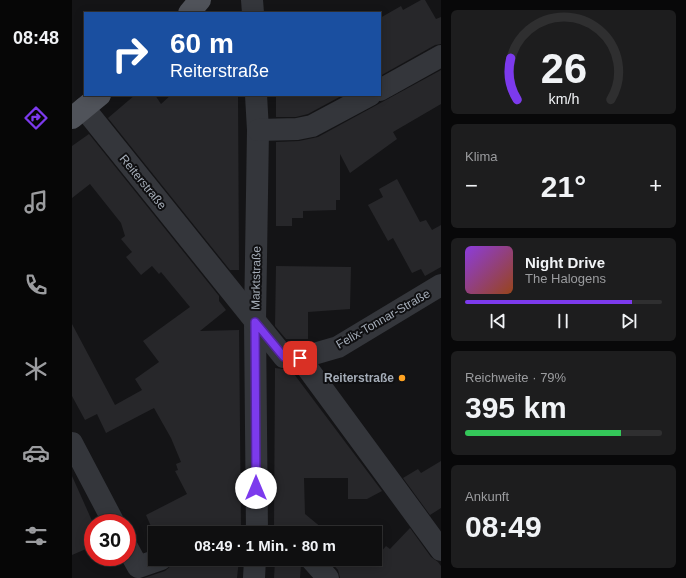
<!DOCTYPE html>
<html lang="de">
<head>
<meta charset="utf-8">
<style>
	body { margin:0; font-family:Helvetica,sans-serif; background:#1d1d1e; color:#f1f3f6; height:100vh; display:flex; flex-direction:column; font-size:15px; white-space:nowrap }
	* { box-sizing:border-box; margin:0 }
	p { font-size:13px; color:#9b9c9f }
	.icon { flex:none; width:22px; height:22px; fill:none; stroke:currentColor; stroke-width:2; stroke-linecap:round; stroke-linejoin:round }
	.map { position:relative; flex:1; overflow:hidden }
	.side { display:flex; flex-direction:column; gap:10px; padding:10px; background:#080809; width:245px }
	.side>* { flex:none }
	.guide { position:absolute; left:12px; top:12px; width:297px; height:84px; border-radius:0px; box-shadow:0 2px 10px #0003,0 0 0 1px #2f2f30; background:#1a4fa0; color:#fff; overflow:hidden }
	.speed { position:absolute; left:12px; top:514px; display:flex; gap:8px; font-size:20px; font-weight:700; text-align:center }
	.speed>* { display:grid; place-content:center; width:52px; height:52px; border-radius:50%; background:#0f0f10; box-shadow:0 2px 10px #0003,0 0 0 1px #2f2f30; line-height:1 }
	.speed .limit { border:6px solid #d22; background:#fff; color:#111 }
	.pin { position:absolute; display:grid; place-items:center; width:34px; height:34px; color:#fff; margin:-17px; border-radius:8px; box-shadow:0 2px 6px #0006 }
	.me { position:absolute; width:44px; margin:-22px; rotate:0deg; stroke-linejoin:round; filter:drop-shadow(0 0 3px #0008) }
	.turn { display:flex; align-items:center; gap:14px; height:84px; padding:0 20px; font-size:18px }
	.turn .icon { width:52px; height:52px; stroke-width:2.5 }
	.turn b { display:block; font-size:28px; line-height:34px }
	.big { font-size:30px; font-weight:600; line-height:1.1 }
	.side .tile { flex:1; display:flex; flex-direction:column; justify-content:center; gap:6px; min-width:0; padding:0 14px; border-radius:6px; background:#1d1d1e }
	.side .dial { align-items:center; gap:0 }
	.dial svg { height:104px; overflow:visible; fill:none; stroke:#2f2f30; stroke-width:7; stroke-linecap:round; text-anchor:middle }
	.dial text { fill:#f1f3f6; stroke:none }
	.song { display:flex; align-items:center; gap:12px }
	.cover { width:48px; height:48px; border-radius:6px; background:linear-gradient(135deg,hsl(270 70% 55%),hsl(20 70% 35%)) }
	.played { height:4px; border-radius:2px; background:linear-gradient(90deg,#7c3aed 85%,#2f2f30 85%) }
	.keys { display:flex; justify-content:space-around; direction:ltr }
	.heat { display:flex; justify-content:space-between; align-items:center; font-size:22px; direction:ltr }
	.charge { height:6px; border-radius:3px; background:linear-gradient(90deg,#34c759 79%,#2f2f30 0) }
	.trip { position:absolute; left:76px; top:526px; width:234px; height:40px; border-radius:0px; background:#0f0f10; box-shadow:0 2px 10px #0003,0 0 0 1px #2f2f30; font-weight:600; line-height:40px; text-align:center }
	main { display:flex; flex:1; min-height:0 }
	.tabs { display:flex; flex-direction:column; width:72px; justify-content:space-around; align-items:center; background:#060606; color:#9b9c9f }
	.tabs .icon { width:28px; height:28px }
	.tabs .active { color:#7c3aed }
	.tabs b { font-size:18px; color:#f1f3f6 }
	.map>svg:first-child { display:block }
	.building { fill:#27272a }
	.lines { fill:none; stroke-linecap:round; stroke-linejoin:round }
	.minor { stroke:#34363b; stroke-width:22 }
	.major { stroke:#50535a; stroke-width:22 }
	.route-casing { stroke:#51269a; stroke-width:10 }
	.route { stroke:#7c3aed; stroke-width:7 }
	.poi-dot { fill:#ffa322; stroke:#0f0f11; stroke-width:1.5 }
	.labels { text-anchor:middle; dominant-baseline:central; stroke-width:4; stroke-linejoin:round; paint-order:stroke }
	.street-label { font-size:12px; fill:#a4acb7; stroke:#0f0f11 }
	.poi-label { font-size:12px; font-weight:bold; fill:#a4acb7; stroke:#0f0f11; text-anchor:end }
</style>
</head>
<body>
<main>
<nav class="tabs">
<b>08:48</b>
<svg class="icon active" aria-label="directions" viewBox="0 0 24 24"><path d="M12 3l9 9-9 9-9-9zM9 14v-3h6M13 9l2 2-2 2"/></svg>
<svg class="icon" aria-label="music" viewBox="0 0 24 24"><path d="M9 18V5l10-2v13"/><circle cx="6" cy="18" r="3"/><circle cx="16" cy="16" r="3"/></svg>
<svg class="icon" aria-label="phone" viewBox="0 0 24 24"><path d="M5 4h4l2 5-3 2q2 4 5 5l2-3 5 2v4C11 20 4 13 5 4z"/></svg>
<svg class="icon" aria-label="climate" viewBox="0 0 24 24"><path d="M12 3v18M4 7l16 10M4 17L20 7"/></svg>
<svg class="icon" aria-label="car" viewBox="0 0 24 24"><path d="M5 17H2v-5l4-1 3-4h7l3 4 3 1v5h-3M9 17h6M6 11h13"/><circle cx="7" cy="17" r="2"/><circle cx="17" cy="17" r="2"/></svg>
<svg class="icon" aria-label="filters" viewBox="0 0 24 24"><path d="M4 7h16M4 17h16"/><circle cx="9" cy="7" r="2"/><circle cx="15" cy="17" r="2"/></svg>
</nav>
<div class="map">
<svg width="369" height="578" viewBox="0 0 369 578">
	<rect width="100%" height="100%" fill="#141416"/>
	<g class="building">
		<polygon points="349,0 353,0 364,19 369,17 369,44 363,45 308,76 308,18 329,6 331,10"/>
		<polygon points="369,70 369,104 321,132 325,139 278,173 268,154 268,200 264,200 264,210 231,211 231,218 220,218 220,226 204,226 204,142 227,141 246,137"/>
		<polygon points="63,95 83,95 89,104 99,95 166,95 167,270 158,270 36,118"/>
		<polygon points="204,95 271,95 236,114 224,117 204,117"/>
		<polygon points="17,134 147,296 147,301 154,310 128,331 167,330 169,526 163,533 96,533 93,526 81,531 74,515 115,494 103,471 106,470 104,464 109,462 99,438 82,408 34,433 25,414 13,420 0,396 0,324 43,405 70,390 63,379 87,362 71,341 118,307 89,272 87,274 80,266 69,275 54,257 60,252 49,239 53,236 49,223 18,184 0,198 0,146"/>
		<polygon points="325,179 348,222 354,220 360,230 369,225 369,267 353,276 349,269 340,273 321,238 316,241 296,205 311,197 307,189"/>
		<polygon points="204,266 279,267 278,309 236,312 236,339 214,339 203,326"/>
		<polygon points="203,368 219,370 310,491 295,499 276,499 276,478 232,478 233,514 256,533 221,533 215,528 202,528"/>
		<polygon points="369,461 369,508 358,515 331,478 346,469 349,473"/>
		<polygon points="0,476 21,523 21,546 0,555"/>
		<polygon points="338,528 359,557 366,562 369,566 369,578 268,578 266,570 256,559 292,559 298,565 314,546 318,549"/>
		<polygon points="115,559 167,559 165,578 72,578 93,571 100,565"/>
		<polygon points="203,561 227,563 229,565 228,578 202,578"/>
	</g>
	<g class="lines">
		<g class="minor">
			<polyline points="180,0 181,13"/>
			<polyline points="308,90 369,56"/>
			<polyline points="184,95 186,130 183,322 185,533"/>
			<polyline points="12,108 212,357 228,358 266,347 369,285"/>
			<polyline points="186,130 225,129 240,126 298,95"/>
			<polyline points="228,358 369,550"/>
			<polyline points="0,443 42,523"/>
			<polyline points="55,547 66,567 89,559"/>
			<polyline points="239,559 256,578"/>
			<polyline points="182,578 183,559"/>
		</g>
		<g class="major">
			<polyline points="117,13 128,0"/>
			<polyline points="0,118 28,95"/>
		</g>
	</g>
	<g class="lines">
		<defs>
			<polyline id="route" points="184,488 183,322 212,357 228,358"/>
		</defs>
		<use href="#route" class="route-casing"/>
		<use href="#route" class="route"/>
	</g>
	<circle class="poi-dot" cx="330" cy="378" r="4"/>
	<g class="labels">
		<g class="street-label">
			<text transform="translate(71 182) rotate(51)">Reiterstraße</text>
			<text transform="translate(184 278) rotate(-89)">Marktstraße</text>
			<text transform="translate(311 319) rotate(-30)">Felix-Tonnar-Straße</text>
		</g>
		<g class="poi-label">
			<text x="322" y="378">Reiterstraße</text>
		</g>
	</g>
</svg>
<div class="speed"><div class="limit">30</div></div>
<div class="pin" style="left:228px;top:358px;background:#d93025"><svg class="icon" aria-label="arrive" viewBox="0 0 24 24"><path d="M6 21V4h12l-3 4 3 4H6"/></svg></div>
<svg class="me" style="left:184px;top:488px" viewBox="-20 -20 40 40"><circle r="19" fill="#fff"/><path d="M0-13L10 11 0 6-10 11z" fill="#7c3aed"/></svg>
<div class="trip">08:49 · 1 Min. · 80 m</div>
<div class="guide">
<div class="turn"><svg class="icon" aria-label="right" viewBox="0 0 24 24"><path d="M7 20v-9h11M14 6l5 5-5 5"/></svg><div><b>60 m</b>Reiterstraße</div></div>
</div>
</div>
<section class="side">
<div class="tile dial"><svg viewBox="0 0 100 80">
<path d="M14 69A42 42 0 1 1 86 69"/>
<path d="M14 69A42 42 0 0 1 9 37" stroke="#7c3aed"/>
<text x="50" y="56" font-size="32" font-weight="700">26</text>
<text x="50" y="72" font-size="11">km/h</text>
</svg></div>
<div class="tile"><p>Klima</p>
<div class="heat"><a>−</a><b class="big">21°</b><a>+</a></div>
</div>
<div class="tile">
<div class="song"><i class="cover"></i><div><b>Night Drive</b><p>The Halogens</p></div></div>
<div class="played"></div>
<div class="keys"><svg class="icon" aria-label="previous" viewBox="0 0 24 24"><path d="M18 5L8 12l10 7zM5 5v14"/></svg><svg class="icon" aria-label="pause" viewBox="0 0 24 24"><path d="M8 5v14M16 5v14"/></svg><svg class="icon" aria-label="next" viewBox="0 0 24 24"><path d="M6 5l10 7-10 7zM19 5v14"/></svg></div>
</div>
<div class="tile"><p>Reichweite · 79%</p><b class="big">395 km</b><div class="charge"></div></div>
<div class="tile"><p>Ankunft</p><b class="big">08:49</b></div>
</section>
</main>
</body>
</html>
